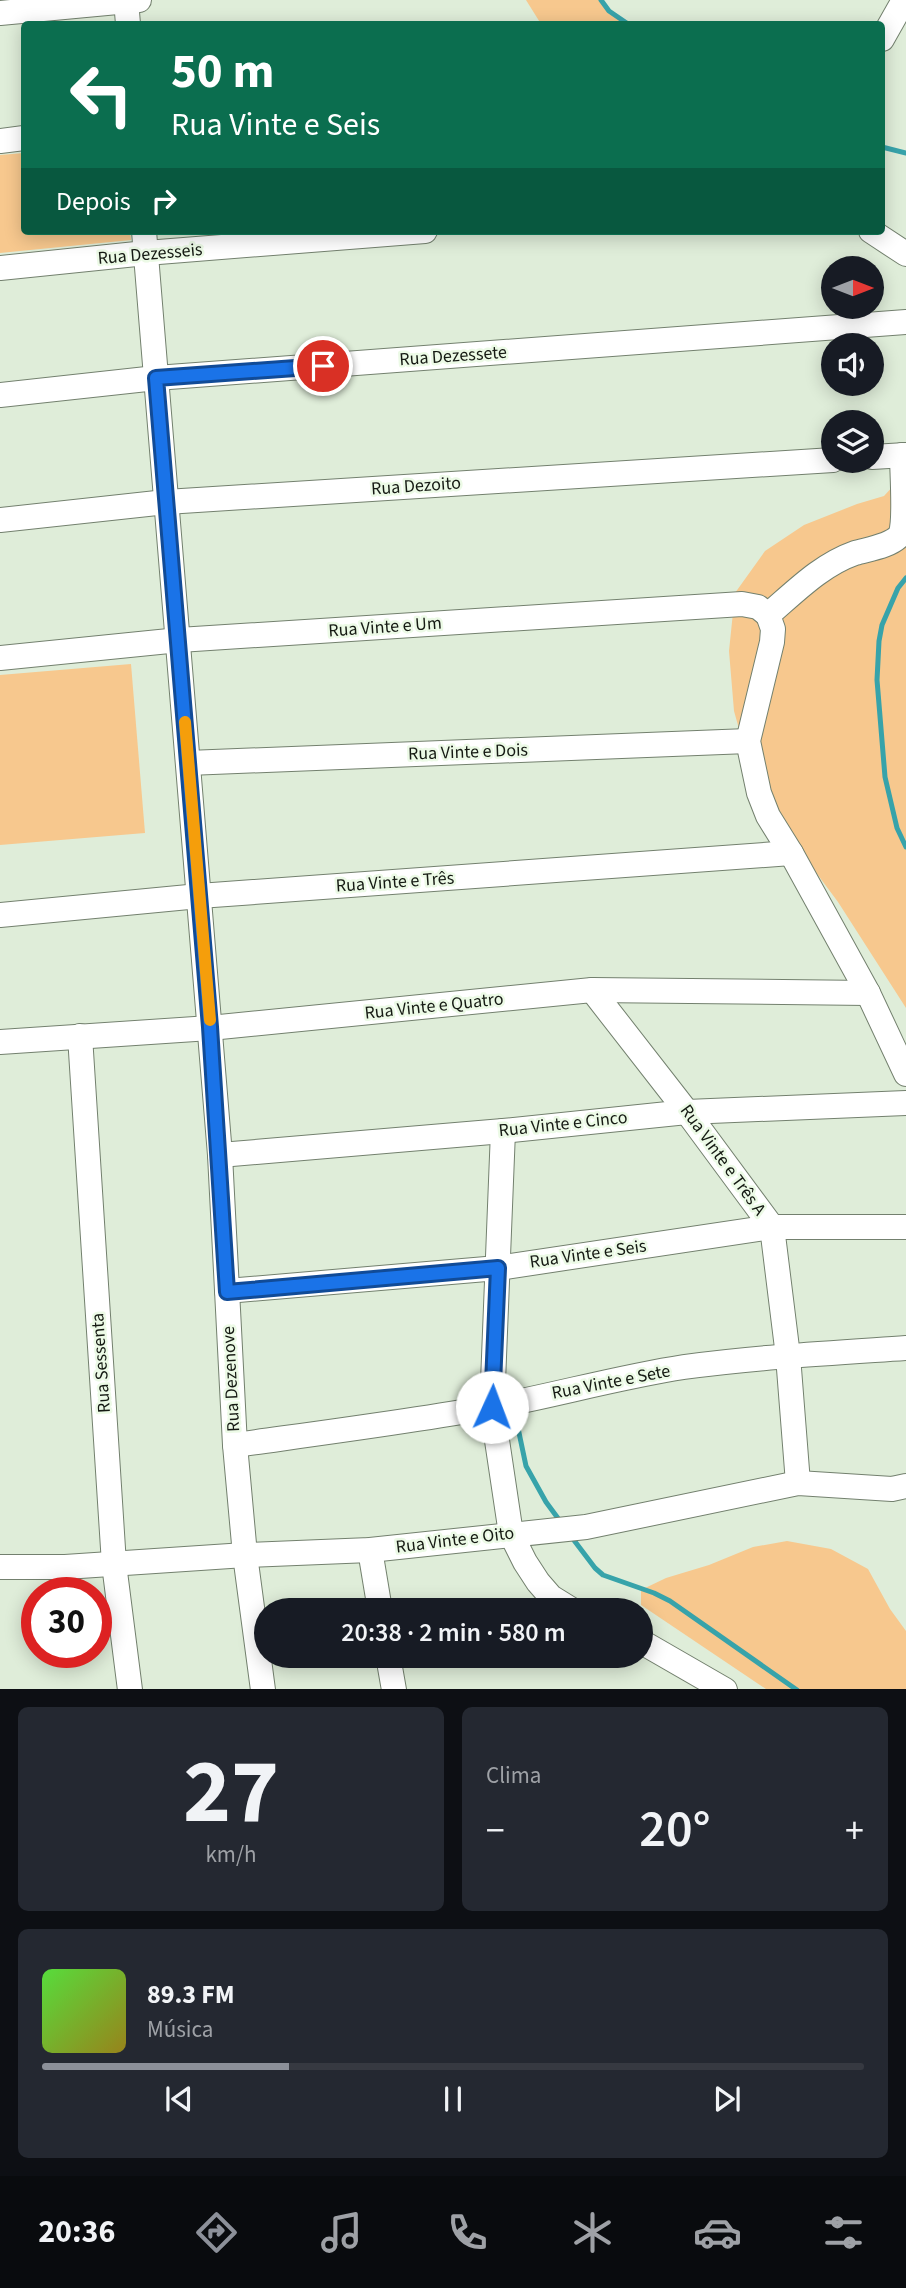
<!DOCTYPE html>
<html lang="pt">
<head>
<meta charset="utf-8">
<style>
	body { margin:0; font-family:"Source Sans 3",sans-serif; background:#242831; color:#f1f3f6; height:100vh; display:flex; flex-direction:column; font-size:26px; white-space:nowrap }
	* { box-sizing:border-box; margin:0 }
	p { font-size:23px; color:#9ea1a6 }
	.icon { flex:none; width:38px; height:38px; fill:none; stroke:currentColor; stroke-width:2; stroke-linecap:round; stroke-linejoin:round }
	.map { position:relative; height:1689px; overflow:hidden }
	.panel { display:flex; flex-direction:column; gap:18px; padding:18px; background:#0d0f14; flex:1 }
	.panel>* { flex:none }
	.banner { position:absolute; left:21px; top:21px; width:864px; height:214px; border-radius:7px; box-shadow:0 4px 18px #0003; background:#0b6e4f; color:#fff; overflow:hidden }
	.needle { width:46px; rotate:90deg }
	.controls { position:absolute; left:821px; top:256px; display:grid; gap:14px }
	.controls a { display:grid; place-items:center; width:63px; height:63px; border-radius:50%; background:#171b24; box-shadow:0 4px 18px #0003; font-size:35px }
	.speed { position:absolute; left:21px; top:1577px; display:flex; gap:14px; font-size:35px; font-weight:700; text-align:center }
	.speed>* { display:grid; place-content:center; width:91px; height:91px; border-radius:50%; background:#171b24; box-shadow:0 4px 18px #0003; line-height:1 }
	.speed .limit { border:10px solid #d22; background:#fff; color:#111 }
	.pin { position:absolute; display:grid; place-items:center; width:60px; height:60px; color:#fff; margin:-30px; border:4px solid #fff; border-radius:50%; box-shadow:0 2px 7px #0007 }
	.me { position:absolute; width:77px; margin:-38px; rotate:2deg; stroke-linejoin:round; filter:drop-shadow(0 0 5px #0008) }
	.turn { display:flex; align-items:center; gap:24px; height:147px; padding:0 35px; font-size:32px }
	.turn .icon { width:91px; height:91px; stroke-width:2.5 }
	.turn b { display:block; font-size:49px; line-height:60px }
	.then { display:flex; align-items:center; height:66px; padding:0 35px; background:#0003; gap:14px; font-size:26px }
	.big { font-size:52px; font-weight:600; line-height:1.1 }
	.panel .card { flex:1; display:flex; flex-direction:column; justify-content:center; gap:10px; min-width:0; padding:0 24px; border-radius:10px; background:#242831 }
	.panel .dial { align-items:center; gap:0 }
	.dial b { font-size:91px; line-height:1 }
	.song { display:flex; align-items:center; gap:21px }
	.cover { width:84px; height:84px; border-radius:10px; background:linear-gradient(135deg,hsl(110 70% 55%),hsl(50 70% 35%)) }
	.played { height:7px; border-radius:4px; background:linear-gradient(90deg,#8c9099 30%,#363941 30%) }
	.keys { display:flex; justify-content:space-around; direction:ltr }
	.heat { display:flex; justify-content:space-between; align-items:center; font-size:38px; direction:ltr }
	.panel .tiles { flex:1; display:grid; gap:18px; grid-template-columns:1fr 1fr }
	.card:last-child { grid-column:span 2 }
	.trip { position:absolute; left:254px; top:1598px; width:399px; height:70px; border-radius:35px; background:#171b24; box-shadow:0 4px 18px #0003; font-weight:600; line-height:70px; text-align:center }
	.dock { display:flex; height:112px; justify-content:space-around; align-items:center; background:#090b0e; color:#9ea1a6 }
	.dock .icon { width:49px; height:49px }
	.dock .on { color:#8c9099 }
	.dock b { font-size:32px; color:#f1f3f6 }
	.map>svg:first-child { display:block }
	.green { fill:#f7c88e }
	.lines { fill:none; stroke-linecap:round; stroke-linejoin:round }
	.stream { stroke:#37a3aa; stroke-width:5 }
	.minor-casing { stroke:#73806e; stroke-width:26 }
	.minor { stroke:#fff; stroke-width:24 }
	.route-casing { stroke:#114b97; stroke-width:18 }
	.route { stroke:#1a73e8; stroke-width:12 }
	.slow { stroke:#f59e0b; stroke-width:12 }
	.labels { text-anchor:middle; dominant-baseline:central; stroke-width:5; stroke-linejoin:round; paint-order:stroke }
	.street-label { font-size:18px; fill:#151a13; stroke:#ecfae6 }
</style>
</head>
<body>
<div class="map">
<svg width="906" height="1690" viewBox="0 0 906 1690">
	<rect width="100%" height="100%" fill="#dfedd9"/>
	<g class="green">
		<path d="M526 0H599C607 14 622 19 637 24H541Z"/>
		<polygon points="24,153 24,231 130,231 131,240 0,253 0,155"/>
		<polygon points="906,472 906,1008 838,902 757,793 734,711 729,651 735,593 765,551 804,525 857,504 884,496"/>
		<polygon points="131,664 145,833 0,845 0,675"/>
		<polygon points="787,1541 831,1549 868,1569 890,1609 906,1631 906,1689 766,1689 641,1605 641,1590 666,1578 709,1565 753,1547"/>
	</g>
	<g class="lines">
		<g class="stream">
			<polyline points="601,0 609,11 628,24"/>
			<polyline points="882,147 906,153"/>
			<polyline points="906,578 898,588 882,625 879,641 877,680 885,777 897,828 906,847"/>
			<polyline points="514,1409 526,1466 546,1502 560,1521"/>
			<polyline points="570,1535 595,1568 603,1575 654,1593 670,1601 797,1690"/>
		</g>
		<defs>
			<g id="minor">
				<polyline points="126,0 128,24"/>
				<polyline points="0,13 139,0"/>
				<polyline points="882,39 904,0"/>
				<polyline points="0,141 24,138"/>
				<polyline points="144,231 220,1155 235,1445 245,1555 263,1690"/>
				<polyline points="871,231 906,254"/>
				<polyline points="0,268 146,253 425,231"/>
				<polyline points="0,395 156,378 906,322"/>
				<polyline points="872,457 906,455"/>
				<polyline points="0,520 166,502 833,460"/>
				<polyline points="768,615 773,629 772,642 748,741 759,793 768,816 791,853 868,993 906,1074"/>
				<path d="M768 615C796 591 821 565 855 553 869 549 891 546 900 535 906 523 902 472 902 455"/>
				<polyline points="0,658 179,640 742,604 758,607 768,615"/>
				<polyline points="188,763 748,741"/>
				<polyline points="0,915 199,896 791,853"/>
				<polyline points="592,990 687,1112 772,1227 788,1356 798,1483"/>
				<polyline points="80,1036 114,1564 130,1690"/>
				<polyline points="0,1042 210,1028 592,990 868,993"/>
				<polyline points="503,1131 492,1407 511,1534 525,1562 538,1582 551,1597 572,1610"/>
				<polyline points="220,1155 503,1131 687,1112 906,1103"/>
				<polyline points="227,1291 498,1268 772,1227 906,1227"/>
				<path d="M235 1445C321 1433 406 1422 492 1407 556 1395 619 1377 684 1367 758 1357 832 1353 906 1348"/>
				<polyline points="370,1550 380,1610"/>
				<polyline points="0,1567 65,1567 245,1555 370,1550 586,1527 798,1483 892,1489 906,1486"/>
				<polyline points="640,1641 725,1690"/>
				<polyline points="388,1656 394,1690"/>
			</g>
		</defs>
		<use href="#minor" class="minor-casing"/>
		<use href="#minor" class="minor"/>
	</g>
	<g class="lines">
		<defs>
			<polyline id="route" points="323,366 156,378 210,1027 227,1292 498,1268 492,1407"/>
		</defs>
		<use href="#route" class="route-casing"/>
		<use href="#route" class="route"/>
		<polyline class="slow" points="185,722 210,1020"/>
	</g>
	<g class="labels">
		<g class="street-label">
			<text transform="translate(150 254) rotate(-5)">Rua Dezesseis</text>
			<text transform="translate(453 356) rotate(-4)">Rua Dezessete</text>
			<text transform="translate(416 486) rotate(-4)">Rua Dezoito</text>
			<text transform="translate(385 627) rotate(-4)">Rua Vinte e Um</text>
			<text transform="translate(468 752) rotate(-2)">Rua Vinte e Dois</text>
			<text transform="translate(395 882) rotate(-4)">Rua Vinte e Três</text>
			<text transform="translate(434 1006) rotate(-6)">Rua Vinte e Quatro</text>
			<text transform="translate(563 1124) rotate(-6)">Rua Vinte e Cinco</text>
			<text transform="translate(723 1160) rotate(54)">Rua Vinte e Três A</text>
			<text transform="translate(588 1254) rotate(-8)">Rua Vinte e Seis</text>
			<text transform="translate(101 1363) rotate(-94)">Rua Sessenta</text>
			<text transform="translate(231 1379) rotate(-93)">Rua Dezenove</text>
			<text transform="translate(611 1382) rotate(-11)">Rua Vinte e Sete</text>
			<text transform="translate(455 1540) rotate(-7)">Rua Vinte e Oito</text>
		</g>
	</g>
</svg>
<div class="controls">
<a><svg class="needle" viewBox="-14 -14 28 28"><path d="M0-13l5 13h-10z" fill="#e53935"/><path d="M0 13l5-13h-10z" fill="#9ea1a6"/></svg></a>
<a><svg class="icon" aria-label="sound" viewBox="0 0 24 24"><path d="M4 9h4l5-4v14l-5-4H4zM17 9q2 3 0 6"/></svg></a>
<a><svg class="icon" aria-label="layers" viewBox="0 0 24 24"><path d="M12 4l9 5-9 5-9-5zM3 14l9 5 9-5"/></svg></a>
</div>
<div class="speed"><div class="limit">30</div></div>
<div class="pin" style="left:323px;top:366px;background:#d93025"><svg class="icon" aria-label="arrive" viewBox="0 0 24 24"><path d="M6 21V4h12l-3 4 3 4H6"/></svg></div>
<svg class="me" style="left:492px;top:1407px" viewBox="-20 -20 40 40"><circle r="19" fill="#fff"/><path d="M0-13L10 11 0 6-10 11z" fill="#1a73e8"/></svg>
<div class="trip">20:38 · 2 min · 580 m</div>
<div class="banner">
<div class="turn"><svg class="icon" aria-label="left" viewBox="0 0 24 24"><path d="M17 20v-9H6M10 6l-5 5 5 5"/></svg><div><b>50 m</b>Rua Vinte e Seis</div></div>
<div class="then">Depois<svg class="icon" aria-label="right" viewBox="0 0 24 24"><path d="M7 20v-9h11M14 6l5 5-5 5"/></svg></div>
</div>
</div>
<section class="panel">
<div class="tiles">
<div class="card dial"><b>27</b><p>km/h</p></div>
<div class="card"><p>Clima</p>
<div class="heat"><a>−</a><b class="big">20°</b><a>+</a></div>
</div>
<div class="card">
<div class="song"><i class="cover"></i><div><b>89.3 FM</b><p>Música</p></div></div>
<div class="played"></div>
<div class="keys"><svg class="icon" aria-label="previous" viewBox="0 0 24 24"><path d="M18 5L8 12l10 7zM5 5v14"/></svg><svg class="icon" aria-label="pause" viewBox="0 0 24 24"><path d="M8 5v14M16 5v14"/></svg><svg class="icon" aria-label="next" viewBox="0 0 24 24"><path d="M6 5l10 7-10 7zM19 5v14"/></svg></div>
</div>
</div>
</section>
<nav class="dock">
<b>20:36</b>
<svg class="icon on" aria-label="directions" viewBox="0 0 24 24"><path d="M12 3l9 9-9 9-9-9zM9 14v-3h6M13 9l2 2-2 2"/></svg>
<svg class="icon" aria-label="music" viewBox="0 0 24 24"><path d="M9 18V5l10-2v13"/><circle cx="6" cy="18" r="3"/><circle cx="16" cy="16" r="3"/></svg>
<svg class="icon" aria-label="phone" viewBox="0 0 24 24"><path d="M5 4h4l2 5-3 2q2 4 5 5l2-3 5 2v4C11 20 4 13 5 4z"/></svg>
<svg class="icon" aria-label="climate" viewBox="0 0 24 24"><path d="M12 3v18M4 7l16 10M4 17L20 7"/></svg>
<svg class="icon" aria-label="car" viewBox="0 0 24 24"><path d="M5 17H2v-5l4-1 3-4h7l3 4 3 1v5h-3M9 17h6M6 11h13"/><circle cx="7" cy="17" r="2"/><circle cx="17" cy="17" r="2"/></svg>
<svg class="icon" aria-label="filters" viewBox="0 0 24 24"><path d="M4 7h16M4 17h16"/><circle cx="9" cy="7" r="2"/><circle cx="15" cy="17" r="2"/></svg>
</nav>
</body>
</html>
